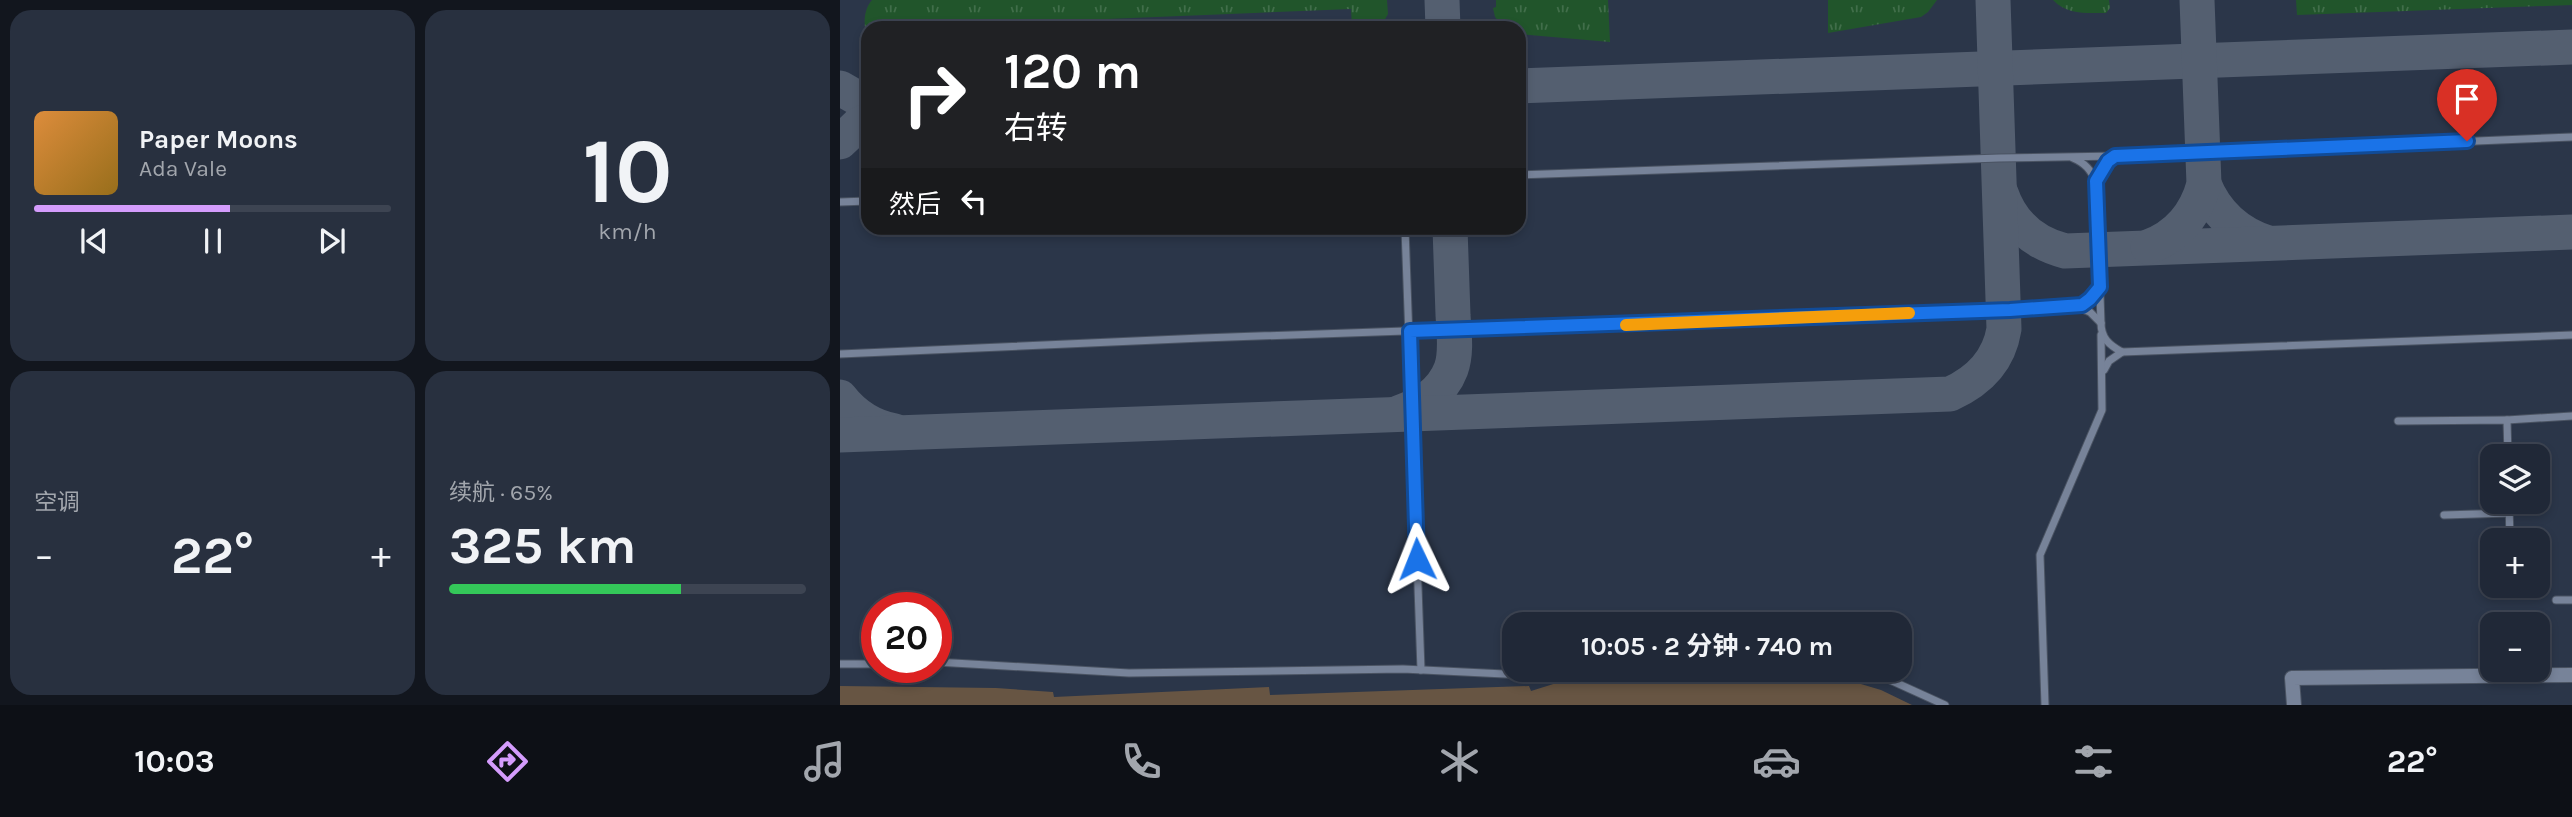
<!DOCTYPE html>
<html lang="zh">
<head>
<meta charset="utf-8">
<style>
	body { margin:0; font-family:Karla,"Noto Sans SC",sans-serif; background:#28303f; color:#f1f3f6; height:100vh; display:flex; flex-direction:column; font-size:26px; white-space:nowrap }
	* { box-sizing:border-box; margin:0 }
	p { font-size:23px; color:#a2a6ad }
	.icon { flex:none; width:38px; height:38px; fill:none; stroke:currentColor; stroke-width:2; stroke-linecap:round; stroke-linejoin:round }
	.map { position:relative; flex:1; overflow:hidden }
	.panel { display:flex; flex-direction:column; gap:10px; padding:10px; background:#12161e; width:840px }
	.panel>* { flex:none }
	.banner { position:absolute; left:21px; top:21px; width:665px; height:214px; border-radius:21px; box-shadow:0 4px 10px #0003,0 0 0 2px #3d4452; background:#202124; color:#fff; overflow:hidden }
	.tools { position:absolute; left:1640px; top:444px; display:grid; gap:14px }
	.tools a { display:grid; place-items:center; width:70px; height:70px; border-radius:14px; background:#202837; box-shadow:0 4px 10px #0003,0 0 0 2px #3d4452; font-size:35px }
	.speed { position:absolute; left:21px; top:592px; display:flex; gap:14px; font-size:35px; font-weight:700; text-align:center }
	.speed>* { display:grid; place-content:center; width:91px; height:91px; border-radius:50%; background:#202837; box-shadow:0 4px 10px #0003,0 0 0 2px #3d4452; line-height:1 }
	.speed .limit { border:10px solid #d22; background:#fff; color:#111 }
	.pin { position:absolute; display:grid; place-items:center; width:60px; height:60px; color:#fff; margin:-72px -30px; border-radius:50% 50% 50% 0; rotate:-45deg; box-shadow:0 0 7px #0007 }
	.pin .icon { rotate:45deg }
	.me { position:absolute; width:77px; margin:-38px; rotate:358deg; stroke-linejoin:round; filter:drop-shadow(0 0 5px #0008) }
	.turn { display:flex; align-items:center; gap:24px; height:147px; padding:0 28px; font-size:32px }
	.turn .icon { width:91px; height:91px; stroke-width:2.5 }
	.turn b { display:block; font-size:49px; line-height:60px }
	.then { display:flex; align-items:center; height:66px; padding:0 28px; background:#0003; gap:14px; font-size:26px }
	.big { font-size:52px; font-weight:700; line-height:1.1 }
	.panel .widget { flex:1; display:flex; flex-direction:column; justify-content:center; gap:10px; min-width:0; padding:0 24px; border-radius:21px; background:#28303f }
	.panel .dial { align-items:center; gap:0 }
	.dial b { font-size:91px; line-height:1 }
	.song { display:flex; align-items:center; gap:21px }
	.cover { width:84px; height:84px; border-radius:10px; background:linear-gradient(135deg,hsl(30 70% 55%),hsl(40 70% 35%)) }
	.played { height:7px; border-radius:4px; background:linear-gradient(90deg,#d49cfc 55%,#3d4452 55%) }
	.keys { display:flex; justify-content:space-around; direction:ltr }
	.heat { display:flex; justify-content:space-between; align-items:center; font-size:38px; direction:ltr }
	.charge { height:10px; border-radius:5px; background:linear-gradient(90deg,#34c759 65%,#3d4452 0) }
	.panel .tiles { flex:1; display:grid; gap:10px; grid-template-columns:repeat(2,1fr) }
	.trip { position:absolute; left:662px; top:612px; width:410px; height:70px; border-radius:21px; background:#202837; box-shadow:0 4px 10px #0003,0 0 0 2px #3d4452; font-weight:700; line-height:70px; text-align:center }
	.tab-bar { display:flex; height:112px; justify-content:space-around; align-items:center; background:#0d1016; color:#a2a6ad }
	.tab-bar .icon { width:49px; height:49px }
	.tab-bar .active { color:#d49cfc }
	.tab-bar b { font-size:32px; color:#f1f3f6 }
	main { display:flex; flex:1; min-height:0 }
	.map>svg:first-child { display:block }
	.grass { fill:url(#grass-tufts) }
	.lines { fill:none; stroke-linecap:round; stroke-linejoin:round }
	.taxiway { stroke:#545f70; stroke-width:35 }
	.building { fill:#675543 }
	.service-casing { stroke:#4a5362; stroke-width:9 }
	.minor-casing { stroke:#4a5362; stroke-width:16 }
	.service { stroke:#778399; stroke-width:7 }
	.minor { stroke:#778399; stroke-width:14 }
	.route-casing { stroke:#114b97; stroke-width:18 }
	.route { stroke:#1a73e8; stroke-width:12 }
	.slow { stroke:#f59e0b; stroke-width:12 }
</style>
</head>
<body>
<main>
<section class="panel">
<div class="tiles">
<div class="widget">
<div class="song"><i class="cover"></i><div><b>Paper Moons</b><p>Ada Vale</p></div></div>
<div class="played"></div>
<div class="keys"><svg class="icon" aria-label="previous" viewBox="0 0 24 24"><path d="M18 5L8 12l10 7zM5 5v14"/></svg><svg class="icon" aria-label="pause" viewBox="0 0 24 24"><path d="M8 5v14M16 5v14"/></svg><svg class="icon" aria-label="next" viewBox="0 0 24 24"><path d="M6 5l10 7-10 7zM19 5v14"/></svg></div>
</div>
<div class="widget dial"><b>10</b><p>km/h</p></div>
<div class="widget"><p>空调</p>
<div class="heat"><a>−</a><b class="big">22°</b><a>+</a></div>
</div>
<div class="widget"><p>续航 · 65%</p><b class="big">325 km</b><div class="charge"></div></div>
</div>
</section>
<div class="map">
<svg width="1732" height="705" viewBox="0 0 1732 705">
	<defs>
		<pattern id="grass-tufts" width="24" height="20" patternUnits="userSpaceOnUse" patternTransform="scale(1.75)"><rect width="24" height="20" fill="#21552b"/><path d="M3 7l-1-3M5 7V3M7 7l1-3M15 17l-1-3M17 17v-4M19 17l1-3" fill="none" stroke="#416e4a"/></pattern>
	</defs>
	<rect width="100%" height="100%" fill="#2b3649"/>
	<g class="grass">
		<path d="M32 0H547L548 14 540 28H512L511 9 145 24V28H28V39C23 27 23 10 32 0Z"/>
		<polygon points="656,0 768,0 770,42 679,34 679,28 665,28 655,17 653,8 656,7"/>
		<polygon points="988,0 1097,0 1088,12 1081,17 988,33"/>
		<path d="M1213 0H1269L1270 8 1266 13C1246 13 1227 15 1213 0Z"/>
		<polygon points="1456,0 1732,0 1732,5 1457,15"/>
	</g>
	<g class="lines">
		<g class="taxiway">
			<polyline points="602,0 603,28"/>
			<polyline points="679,86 1732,47"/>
			<polyline points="0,88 28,104"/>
			<polyline points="0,142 18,125 28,120"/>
			<path d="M1364 184C1376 214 1397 233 1428 243"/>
			<path d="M1161 193C1171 223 1194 243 1225 251L1732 232"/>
			<path d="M1308 247C1338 236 1356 214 1364 184L1357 0"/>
			<path d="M0 397C14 415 32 427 55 431"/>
			<path d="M558 413C581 405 602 393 611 369 617 353 614 332 613 315 612 286 611 257 610 228"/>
			<path d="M0 435 1110 394C1139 381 1159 360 1164 329L1153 0"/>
		</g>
	</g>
	<polygon class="building" points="758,670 974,670 1041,690 1072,705 0,705 0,686 156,688 213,692 214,697 429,687 430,695 689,686 691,691"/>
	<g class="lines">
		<defs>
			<g id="service">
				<path d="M1275 156 1268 161 1256 182 1261 323C1261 338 1269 345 1282 352L1732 335"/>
				<path d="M1233 158C1245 163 1251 170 1256 182"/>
				<polyline points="679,175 1159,158 1275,156 1732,137"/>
				<polyline points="0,202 28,201"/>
				<polyline points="565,228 581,670"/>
				<polyline points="1238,307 1250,312 1261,323"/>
				<polyline points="0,354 362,338 1170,310 1242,305 1250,299 1260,287"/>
				<polyline points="1264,370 1269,361 1282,352"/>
				<polyline points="1667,420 1732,416"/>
				<polyline points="1558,421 1667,420 1668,457"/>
				<polyline points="1669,502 1670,541"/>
				<polyline points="1604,515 1669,513"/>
				<polyline points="1716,600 1732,600"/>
				<polyline points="96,662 289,673 563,669 685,675 714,670"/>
				<polyline points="0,664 37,664"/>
				<polyline points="1028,670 1105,705"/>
				<polyline points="1205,705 1200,555 1262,410 1261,335"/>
			</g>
			<polyline id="minor" points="1454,705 1452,678 1732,675"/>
		</defs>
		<use href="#service" class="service-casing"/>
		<use href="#minor" class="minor-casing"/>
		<use href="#service" class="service"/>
		<use href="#minor" class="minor"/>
	</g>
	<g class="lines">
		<defs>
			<polyline id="route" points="577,559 570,331 1170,310 1242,305 1250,299 1260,287 1256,181 1268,161 1275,156 1627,141"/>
		</defs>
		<use href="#route" class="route-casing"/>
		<use href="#route" class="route"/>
		<polyline class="slow" points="786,325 1069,313"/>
	</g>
</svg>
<div class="tools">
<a><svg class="icon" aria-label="layers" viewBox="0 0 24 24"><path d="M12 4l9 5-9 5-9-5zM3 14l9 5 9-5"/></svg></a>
<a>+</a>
<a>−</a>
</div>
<div class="speed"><div class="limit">20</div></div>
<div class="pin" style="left:1627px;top:141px;background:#d93025"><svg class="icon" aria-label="arrive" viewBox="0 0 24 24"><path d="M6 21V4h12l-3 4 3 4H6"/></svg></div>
<svg class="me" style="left:577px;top:559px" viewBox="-20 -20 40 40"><path d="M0-17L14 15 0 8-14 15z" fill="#1a73e8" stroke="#fff" stroke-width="4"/></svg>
<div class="trip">10:05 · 2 分钟 · 740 m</div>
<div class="banner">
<div class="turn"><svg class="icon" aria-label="right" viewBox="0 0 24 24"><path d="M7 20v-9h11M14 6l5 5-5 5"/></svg><div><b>120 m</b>右转</div></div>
<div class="then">然后<svg class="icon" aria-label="left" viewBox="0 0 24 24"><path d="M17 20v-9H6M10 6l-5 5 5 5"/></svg></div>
</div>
</div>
</main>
<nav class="tab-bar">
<b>10:03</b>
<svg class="icon active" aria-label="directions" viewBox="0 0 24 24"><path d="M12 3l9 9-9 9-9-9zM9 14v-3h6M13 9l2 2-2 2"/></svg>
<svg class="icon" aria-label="music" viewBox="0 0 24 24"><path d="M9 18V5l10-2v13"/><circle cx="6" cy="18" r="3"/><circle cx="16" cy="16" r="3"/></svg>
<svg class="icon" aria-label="phone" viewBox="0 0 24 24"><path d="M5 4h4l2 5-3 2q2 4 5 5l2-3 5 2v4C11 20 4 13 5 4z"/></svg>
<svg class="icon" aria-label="climate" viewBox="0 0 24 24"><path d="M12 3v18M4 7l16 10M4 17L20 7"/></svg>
<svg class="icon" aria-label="car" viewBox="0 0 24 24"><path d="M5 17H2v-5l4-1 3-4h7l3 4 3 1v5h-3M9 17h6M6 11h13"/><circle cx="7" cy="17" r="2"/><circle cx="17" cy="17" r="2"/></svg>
<svg class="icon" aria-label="filters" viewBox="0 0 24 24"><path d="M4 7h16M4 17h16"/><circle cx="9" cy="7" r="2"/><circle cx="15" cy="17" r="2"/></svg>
<b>22°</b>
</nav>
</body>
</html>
